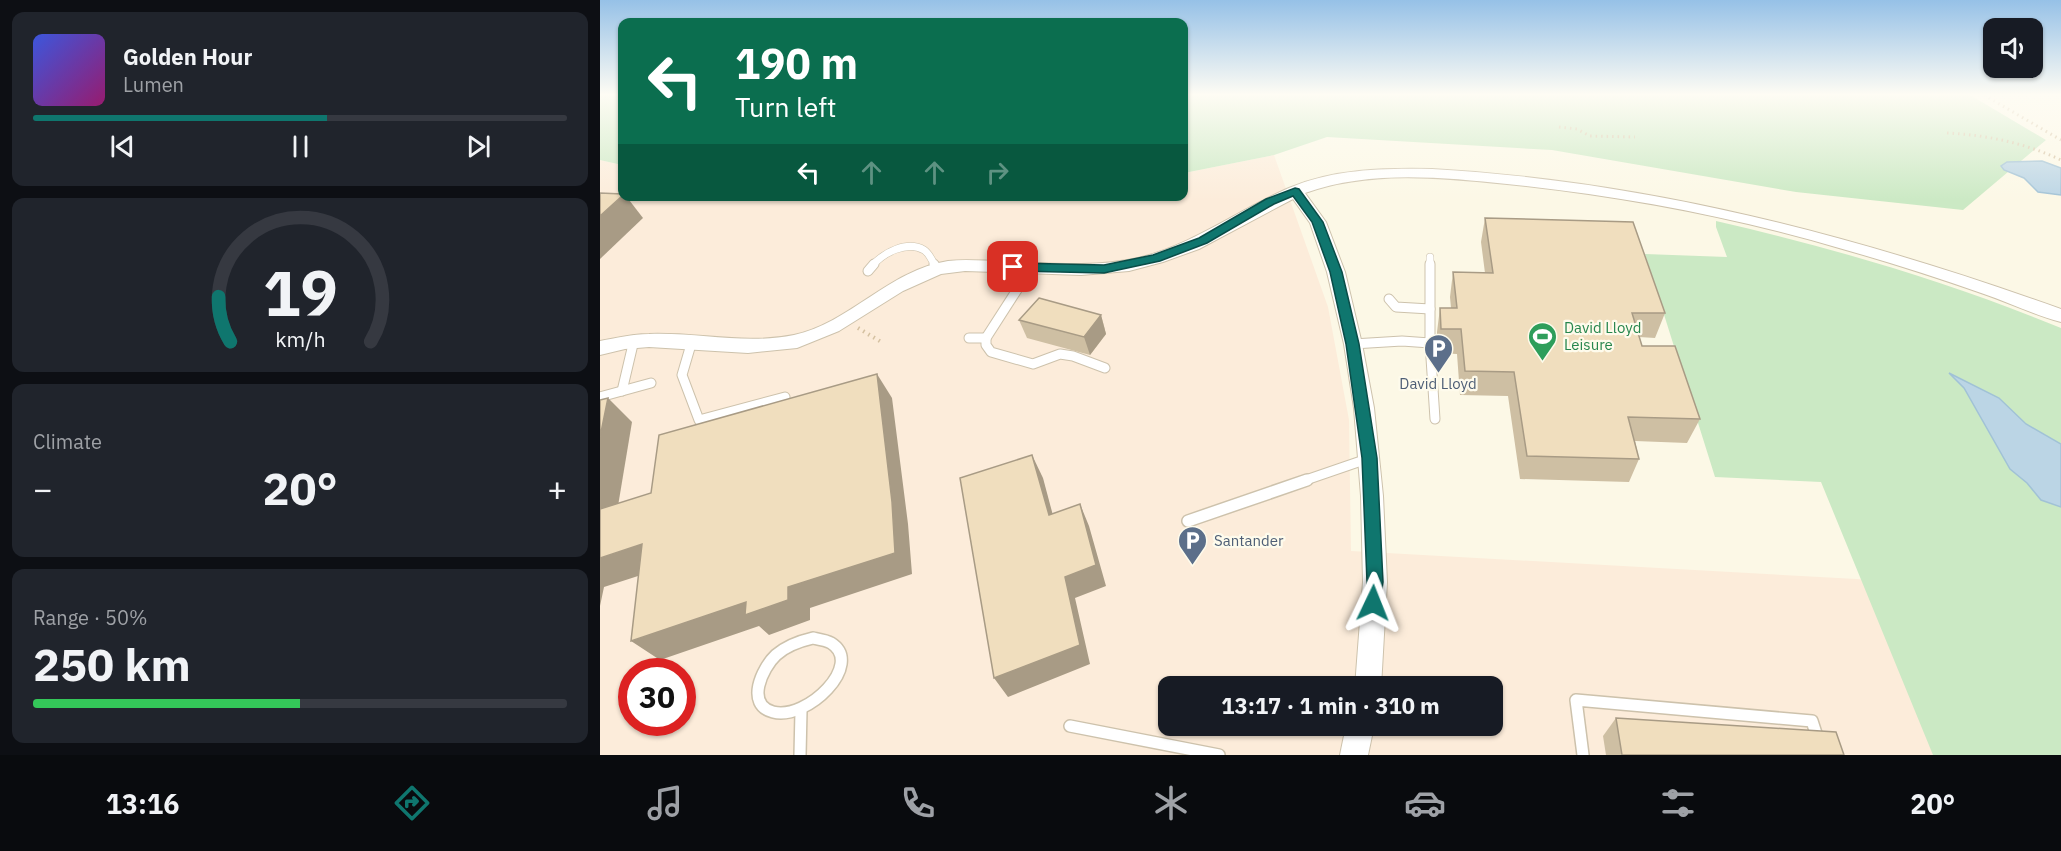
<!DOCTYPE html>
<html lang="en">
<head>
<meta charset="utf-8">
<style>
	body { margin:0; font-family:"IBM Plex Sans",sans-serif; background:#20242c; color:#f1f3f6; height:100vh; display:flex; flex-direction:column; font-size:22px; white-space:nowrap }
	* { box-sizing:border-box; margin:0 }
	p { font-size:20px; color:#9ea1a6 }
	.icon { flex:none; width:33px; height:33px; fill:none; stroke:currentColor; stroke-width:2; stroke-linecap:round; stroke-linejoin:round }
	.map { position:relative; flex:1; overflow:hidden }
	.panel { display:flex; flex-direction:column; gap:12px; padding:12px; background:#0d0f14; width:600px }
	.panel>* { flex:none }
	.banner { position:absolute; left:18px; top:18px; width:570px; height:183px; border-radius:12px; box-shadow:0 2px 4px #0004; background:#0b6e4f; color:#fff; overflow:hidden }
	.fabs { position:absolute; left:1383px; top:18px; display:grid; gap:12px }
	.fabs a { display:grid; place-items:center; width:60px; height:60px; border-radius:12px; background:#171b24; box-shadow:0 2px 4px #0004; font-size:30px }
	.speed { position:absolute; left:18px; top:658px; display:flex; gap:12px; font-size:30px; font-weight:700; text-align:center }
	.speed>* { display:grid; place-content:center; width:78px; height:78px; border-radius:50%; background:#171b24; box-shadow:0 2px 4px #0004; line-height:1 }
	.speed .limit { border:9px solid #d22; background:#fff; color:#111 }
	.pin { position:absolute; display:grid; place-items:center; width:51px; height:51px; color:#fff; margin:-26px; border-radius:12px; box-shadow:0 3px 9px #0006 }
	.me { position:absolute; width:66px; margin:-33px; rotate:2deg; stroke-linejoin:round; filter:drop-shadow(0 0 4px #0008) }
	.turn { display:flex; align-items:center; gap:21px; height:126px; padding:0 18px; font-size:27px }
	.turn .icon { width:78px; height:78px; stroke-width:2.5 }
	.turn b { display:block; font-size:42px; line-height:51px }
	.lanes { display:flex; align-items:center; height:57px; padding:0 18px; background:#0003; justify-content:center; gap:30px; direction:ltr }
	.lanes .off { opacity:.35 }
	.big { font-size:45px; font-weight:700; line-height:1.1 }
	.panel .widget { flex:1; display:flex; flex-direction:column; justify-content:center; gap:9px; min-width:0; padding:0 21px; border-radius:12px; background:#20242c }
	.panel .dial { align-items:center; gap:0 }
	.dial svg { height:156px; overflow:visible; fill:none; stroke:#363941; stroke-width:7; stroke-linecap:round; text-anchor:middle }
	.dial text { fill:#f1f3f6; stroke:none }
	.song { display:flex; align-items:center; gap:18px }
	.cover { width:72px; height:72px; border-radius:9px; background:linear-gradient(135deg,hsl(230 70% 55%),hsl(320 70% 35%)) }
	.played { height:6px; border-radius:3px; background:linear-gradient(90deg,#0f766e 55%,#363941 55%) }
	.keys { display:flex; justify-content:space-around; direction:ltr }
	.heat { display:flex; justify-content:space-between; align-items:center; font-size:33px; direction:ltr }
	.charge { height:9px; border-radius:4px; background:linear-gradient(90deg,#34c759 50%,#363941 0) }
	.trip { position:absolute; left:558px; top:676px; width:345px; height:60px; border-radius:12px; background:#171b24; box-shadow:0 2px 4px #0004; font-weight:700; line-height:60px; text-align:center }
	.tab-bar { display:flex; height:96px; justify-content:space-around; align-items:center; background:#090b0e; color:#9ea1a6 }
	.tab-bar .icon { width:42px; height:42px }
	.tab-bar .selected { color:#0f766e }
	.tab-bar b { font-size:27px; color:#f1f3f6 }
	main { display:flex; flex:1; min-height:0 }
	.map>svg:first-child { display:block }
	.commercial { fill:#fcecda; fill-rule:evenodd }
	.green { fill:#cbe9c4 }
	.water { fill:#bbd5e5; stroke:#a1c2d6; stroke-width:1.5 }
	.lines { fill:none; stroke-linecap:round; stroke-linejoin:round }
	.lane-far2-casing { stroke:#cdc2ac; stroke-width:8 }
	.lane-far1-casing { stroke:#cdc2ac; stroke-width:11 }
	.lane-casing { stroke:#cdc2ac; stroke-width:14 }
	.street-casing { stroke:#cdc2ac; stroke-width:2 }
	.path-far1 { stroke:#d5c1a1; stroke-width:3; stroke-dasharray:1.5 4; stroke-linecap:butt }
	.path { stroke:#d5c1a1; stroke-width:4; stroke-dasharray:1.5 4.5; stroke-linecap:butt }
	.lane-far2 { stroke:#fff; stroke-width:7 }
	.lane-far1 { stroke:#fff; stroke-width:9 }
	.lane { stroke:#fff; stroke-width:11 }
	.street { fill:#fff; fill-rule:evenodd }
	.wall { fill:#cebfa3 }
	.shaded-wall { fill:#a89b85 }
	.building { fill:#f0debe; stroke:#a89b85; stroke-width:1.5 }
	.route { fill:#0f766e; stroke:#0a4d48; stroke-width:1.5 }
	.labels { text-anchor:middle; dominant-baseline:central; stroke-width:4.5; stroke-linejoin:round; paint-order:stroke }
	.leisure-label { font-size:15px; fill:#27864d; stroke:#fefbec; text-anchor:start }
	.service-label { font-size:15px; fill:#4e5e75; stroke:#fefbec }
</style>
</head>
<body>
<main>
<section class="panel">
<div class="widget">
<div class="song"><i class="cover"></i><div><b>Golden Hour</b><p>Lumen</p></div></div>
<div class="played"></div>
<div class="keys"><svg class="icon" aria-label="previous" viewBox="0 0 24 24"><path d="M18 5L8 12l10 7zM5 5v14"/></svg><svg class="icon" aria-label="pause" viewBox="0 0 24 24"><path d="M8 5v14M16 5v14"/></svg><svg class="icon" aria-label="next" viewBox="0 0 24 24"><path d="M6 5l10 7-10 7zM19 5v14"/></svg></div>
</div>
<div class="widget dial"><svg viewBox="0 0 100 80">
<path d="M14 69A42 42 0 1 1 86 69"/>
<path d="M14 69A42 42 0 0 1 8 46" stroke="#0f766e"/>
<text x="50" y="56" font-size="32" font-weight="700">19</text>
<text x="50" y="72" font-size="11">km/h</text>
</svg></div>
<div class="widget"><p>Climate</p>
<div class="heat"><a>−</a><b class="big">20°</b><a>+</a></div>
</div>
<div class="widget"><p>Range · 50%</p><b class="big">250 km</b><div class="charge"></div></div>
</section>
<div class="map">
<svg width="1461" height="755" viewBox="0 0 1461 755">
	<rect width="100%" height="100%" fill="#fcf8e6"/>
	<path class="commercial" d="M674 155 728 307 749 420 751 551 1275 580 1346 755H0V160L22 165V196H584V173ZM32 672H82V723H32ZM568 687H892V726H568Z"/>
	<g class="green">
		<polygon points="0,95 22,95 22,165 0,160"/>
		<polygon points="584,95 1370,95 1446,140 1363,210 1196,192 952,150 727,137 674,155 584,173"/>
		<path d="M1116 221C1234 248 1349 282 1461 328V755H1333L1221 482 1115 477 1045 254 1127 257 1116 227Z"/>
	</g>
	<g class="water">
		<polygon points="1442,161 1461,168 1461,195 1438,192 1424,178 1404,170 1401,166 1407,162"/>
		<polygon points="1349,373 1399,398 1426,424 1461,444 1461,507 1441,500 1427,483 1410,469 1364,388"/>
	</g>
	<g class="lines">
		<defs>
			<g id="lane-far2">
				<polyline points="830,257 830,266"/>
				<path d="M272 266C283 253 307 240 324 250 329 253 332 260 335 266"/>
			</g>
			<g id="lane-far1">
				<polyline points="334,264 337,269"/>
				<polyline points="268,271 274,264"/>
				<polyline points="789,299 796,307 830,309 830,264"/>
				<polyline points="369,338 386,338 386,345 391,352 433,364 460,354 473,356 505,368"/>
				<polyline points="386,338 431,268"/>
				<polyline points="92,341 82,375 99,420 185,397"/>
				<polyline points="830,343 835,419"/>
				<polyline points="753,344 802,341 830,343 830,309"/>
				<polyline points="22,391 34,340"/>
				<polyline points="0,397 51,383"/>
				<polyline points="703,481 767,459"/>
			</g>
			<g id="lane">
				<polyline points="588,521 707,480"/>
				<path d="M213 638C218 639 226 640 231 643 265 664 207 721 173 712 145 705 162 668 176 655 186 646 200 641 213 638Z"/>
				<polyline points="470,726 619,755"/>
				<polyline points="200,755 201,711"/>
				<polyline points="983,755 976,700 1212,721 1223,755"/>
			</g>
			<g id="street">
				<path d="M832 169C1049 181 1257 236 1461 309V322C1435 315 1410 303 1384 294 1338 278 1292 263 1246 250 1135 217 1022 196 907 184 841 177 769 170 705 193L726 222 745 272 762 344 774 408 783 496 787 582 781 687H755L763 582 761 496 754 408 744 344 727 272 710 223 693 199 599 249 563 262 529 271 481 275 365 271 341 274 303 291 239 331 197 348 148 353 49 347 25 349 0 355V341C16 338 32 334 49 334 98 332 145 345 194 335 250 323 289 270 348 261 366 259 384 261 402 261 447 263 493 268 538 258 593 245 638 210 689 188 733 169 784 168 832 169Z"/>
				<polygon points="746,726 774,726 768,755 740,755"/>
			</g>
		</defs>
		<use href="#lane-far2" class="lane-far2-casing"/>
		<use href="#lane-far1" class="lane-far1-casing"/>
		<use href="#lane" class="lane-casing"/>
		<use href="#street" class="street-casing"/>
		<g class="path-far1">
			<polyline points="1384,95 1461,140"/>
			<polyline points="959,127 977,129 990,136 1035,137"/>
			<path d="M1347 133C1387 135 1425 143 1461 160"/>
		</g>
		<polyline class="path" points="258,328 283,343"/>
		<use href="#lane-far2" class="lane-far2"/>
		<use href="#lane-far1" class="lane-far1"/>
		<use href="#lane" class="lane"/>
		<use href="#street" class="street"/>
	</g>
	<g class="wall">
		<polygon points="885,218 1065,313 1055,338 1039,337 1042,346 1100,419 1087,443 1035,441 1039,459 1029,482 920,479 908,396 860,395 857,354 837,353 837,332 840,308 851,308 850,297 853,272 885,273 881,242"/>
		<polygon points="501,315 506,334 490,355 427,338 419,320"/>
		<polygon points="1016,718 1244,755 1006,755 1003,736"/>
	</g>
	<g class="shaded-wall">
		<polygon points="22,196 26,196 43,218 0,259 0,216"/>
		<polygon points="501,315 506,334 490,355 484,337"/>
		<polygon points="277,374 292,398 308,524 312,574 210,608 210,620 169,635 159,626 60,660 31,641 188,587"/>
		<polygon points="8,398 32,422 13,536 0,525 0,437"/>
		<polygon points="432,455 443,478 459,538 449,515"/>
		<polygon points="480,504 489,526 506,586 475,598 490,664 408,697 394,678 465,577"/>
		<polygon points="42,544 69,566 4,587 0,606 0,558"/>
	</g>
	<g class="building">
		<polygon points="0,193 22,194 22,196 0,216"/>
		<polygon points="885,218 1033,222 1065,313 1032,313 1042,346 1075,346 1100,419 1028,417 1039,459 927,456 914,372 865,371 861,329 841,329 840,308 857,308 853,272 893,273"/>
		<polygon points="439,298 501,315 484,337 419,320"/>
		<polygon points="277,374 292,502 295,553 188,587 188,600 145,615 146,602 31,641 42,544 0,558 0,509 51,493 59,435"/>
		<polygon points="8,398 0,437 0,400"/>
		<polygon points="432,455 449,515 480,504 496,565 465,577 480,645 394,678 360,478"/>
		<polygon points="1016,718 1236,732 1244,755 1022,755"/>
	</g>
	<linearGradient id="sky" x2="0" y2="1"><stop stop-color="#96c1e7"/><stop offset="0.47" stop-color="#fefcf4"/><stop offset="1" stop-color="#fefcf4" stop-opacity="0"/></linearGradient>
	<rect width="1461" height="201" fill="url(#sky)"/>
	<polygon class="route" points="695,188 699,189 723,222 742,272 759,344 777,458 783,582 779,609 773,611 767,609 765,603 767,582 762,458 746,344 730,272 712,222 693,196 674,204 607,243 560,261 504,273 413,271 407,267 413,263 504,265 553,255 599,238 666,199"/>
	<defs>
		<symbol id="stadium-pin" viewBox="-11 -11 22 30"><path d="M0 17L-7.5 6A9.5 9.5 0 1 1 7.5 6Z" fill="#2e9e5b" stroke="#fefbec"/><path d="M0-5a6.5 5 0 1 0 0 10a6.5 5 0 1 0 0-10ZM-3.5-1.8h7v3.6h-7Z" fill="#fff"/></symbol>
		<symbol id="parking-pin" viewBox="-11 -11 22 30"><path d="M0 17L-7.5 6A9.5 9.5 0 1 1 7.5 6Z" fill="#5c6f8a" stroke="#fefbec"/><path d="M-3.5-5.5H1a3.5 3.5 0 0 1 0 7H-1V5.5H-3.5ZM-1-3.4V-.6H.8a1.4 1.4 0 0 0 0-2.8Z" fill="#fff"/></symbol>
	</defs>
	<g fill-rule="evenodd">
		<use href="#stadium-pin" x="926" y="320" width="33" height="45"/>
		<use href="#parking-pin" x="822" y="332" width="33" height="45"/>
		<use href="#parking-pin" x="576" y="524" width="33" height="45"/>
	</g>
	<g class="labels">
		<g class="leisure-label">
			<text x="964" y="327">David Lloyd<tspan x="964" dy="17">Leisure</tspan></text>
		</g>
		<g class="service-label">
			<text x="838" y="383">David Lloyd</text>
			<text x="614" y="540" text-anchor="start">Santander</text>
		</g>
	</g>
</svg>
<div class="fabs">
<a><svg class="icon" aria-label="sound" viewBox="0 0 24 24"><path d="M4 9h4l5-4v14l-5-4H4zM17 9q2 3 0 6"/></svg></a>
</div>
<div class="speed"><div class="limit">30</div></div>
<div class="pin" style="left:413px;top:267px;background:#d93025"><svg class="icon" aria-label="arrive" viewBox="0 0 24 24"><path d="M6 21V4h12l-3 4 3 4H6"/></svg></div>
<svg class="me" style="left:773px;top:603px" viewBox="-20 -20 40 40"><path d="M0-17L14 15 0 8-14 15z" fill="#0f766e" stroke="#fff" stroke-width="4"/></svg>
<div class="trip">13:17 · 1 min · 310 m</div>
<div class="banner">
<div class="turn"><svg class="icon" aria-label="left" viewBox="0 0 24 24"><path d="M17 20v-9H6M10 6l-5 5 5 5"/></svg><div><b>190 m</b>Turn left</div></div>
<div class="lanes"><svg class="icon" aria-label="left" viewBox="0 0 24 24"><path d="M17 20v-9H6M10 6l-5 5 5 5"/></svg><svg class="icon off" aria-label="ahead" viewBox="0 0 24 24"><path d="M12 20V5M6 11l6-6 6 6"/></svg><svg class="icon off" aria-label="ahead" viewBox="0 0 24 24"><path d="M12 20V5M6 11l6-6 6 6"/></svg><svg class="icon off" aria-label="right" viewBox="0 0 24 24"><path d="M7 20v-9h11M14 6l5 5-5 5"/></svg></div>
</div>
</div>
</main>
<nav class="tab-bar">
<b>13:16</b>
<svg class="icon selected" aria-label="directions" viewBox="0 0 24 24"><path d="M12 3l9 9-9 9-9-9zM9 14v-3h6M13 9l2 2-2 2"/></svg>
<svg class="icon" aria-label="music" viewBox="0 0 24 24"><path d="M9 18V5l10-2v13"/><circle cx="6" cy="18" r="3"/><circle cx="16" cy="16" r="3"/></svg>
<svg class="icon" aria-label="phone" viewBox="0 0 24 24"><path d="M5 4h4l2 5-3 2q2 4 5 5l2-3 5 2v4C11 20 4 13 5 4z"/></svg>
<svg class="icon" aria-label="climate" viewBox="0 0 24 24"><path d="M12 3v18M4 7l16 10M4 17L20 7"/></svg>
<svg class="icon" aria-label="car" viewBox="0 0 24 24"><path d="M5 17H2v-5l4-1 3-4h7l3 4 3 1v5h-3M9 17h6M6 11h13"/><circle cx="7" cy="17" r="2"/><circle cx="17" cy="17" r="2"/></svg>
<svg class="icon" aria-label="filters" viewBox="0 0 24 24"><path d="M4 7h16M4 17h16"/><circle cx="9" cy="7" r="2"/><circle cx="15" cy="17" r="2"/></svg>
<b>20°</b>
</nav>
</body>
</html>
